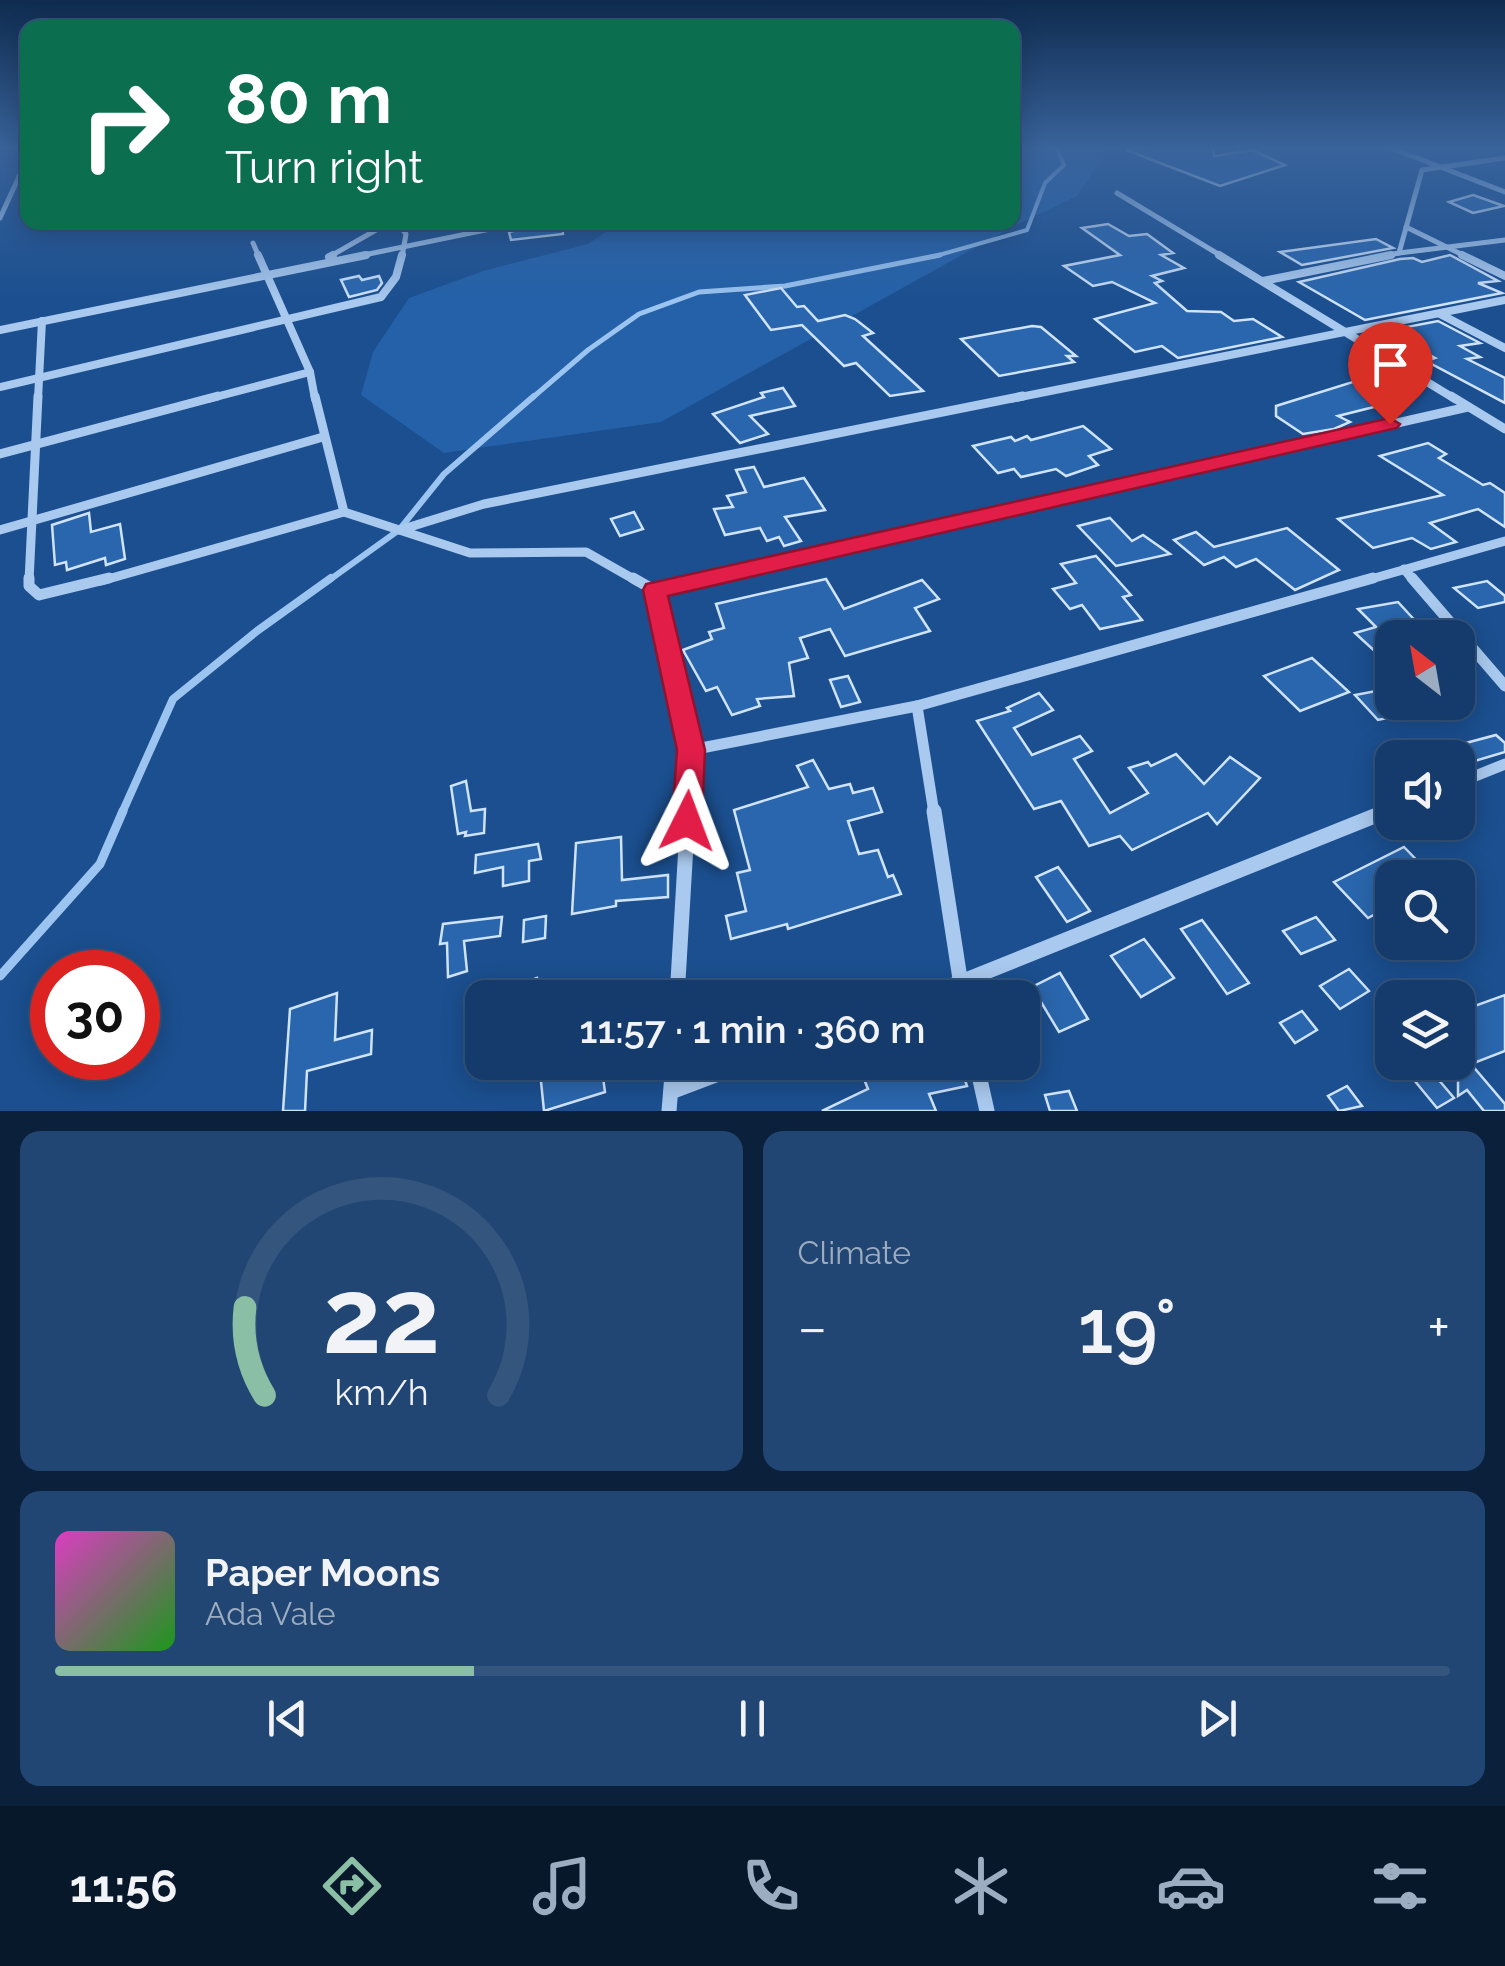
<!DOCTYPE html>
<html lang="en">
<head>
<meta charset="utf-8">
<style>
	body { margin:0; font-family:Raleway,sans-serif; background:#214673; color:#f1f3f6; height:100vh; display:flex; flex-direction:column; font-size:38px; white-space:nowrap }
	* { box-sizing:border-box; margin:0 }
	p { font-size:32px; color:#9dadc1 }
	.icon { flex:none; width:55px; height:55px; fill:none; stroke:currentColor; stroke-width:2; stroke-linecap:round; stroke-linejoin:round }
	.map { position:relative; height:1111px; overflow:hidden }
	.panel { display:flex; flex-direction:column; gap:20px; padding:20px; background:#0b203b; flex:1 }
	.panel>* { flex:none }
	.guide { position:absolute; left:20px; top:20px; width:1000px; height:210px; border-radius:20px; box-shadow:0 5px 25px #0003,0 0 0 2px #33557e; background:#0b6e4f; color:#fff; overflow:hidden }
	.needle { width:65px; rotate:329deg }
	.tools { position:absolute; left:1375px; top:620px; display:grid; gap:20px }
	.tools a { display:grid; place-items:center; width:100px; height:100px; border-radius:20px; background:#143b6b; box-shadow:0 5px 25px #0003,0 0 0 2px #33557e; font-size:50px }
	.speed { position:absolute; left:30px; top:950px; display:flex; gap:20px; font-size:50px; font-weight:700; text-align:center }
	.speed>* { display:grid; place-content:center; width:130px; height:130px; border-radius:50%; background:#143b6b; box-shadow:0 5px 25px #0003,0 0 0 2px #33557e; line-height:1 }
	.speed .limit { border:15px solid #d22; background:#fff; color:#111 }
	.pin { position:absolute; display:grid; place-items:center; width:85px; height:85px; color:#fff; margin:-102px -42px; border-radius:50% 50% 50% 0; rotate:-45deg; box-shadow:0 0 10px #0007 }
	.pin .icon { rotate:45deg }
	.me { position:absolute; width:110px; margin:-55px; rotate:3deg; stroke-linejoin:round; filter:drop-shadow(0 0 8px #0008) }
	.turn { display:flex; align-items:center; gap:35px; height:210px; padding:0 40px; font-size:45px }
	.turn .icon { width:130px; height:130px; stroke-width:2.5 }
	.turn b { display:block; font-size:70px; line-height:85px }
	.big { font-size:75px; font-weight:600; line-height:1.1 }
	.panel .tile { flex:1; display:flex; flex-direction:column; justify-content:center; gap:15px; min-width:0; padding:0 35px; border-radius:20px; background:#214673 }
	.panel .dial { align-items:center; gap:0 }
	.dial svg { height:260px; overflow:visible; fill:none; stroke:#33557e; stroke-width:7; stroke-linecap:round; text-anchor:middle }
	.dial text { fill:#f1f3f6; stroke:none }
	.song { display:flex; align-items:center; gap:30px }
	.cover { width:120px; height:120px; border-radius:15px; background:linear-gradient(135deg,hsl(310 70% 55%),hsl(120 70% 35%)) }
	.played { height:10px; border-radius:5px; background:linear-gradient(90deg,#8abfa5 30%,#33557e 30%) }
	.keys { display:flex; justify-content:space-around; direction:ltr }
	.heat { display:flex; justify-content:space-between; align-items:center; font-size:55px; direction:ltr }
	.panel .tiles { flex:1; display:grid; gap:20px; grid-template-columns:1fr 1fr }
	.tile:last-child { grid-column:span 2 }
	.trip { position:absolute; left:465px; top:980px; width:575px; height:100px; border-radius:20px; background:#143b6b; box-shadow:0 5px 25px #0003,0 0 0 2px #33557e; font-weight:600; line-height:100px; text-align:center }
	.dock { display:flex; height:160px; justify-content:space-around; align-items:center; background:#08182b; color:#9dadc1 }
	.dock .icon { width:70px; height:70px }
	.dock .active { color:#8abfa5 }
	.dock b { font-size:45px; color:#f1f3f6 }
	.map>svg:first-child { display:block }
	.green { fill:#2461a8 }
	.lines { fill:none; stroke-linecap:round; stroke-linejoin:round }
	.stream-far4 { stroke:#9cc4f0; stroke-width:4 }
	.stream-far3 { stroke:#9cc4f0; stroke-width:5 }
	.stream-far2 { stroke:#9cc4f0; stroke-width:6 }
	.stream-far1 { stroke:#9cc4f0; stroke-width:8 }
	.stream { stroke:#9cc4f0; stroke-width:9 }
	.building { fill:#2a66ad; stroke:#cfe3fa; stroke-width:2.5 }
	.minor-far4 { stroke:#a9c9ee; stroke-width:5 }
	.minor-far3 { stroke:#a9c9ee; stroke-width:8 }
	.minor-far2 { stroke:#a9c9ee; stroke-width:9 }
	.minor-far1 { stroke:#a9c9ee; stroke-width:11 }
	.minor { stroke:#a9c9ee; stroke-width:15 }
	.route { fill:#e11d48; stroke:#92132f; stroke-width:2.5 }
</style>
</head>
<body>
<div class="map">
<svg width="1505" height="1111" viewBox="0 0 1505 1111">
	<rect width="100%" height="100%" fill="#1b4f8f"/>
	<polygon class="green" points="1013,146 1105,146 1102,159 1077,196 1016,225 661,422 444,453 361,395 373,352 409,298 483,271 588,244 619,223 1012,222"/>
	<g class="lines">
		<polyline class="stream-far4" points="932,257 1027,230 1045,183 1064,165 1056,146"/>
		<polyline class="stream-far3" points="531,399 588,350 639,314 699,292 785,286 940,255"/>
		<polyline class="stream-far2" points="328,581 399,530 444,474 534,396"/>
		<polyline class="stream-far1" points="122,813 173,699 257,631 331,578"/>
		<polyline class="stream" points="0,976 100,864 123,811"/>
	</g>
	<g class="building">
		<polygon points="1157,146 1213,146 1214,156 1252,150 1285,165 1220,186 1126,150"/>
		<polygon points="1473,195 1504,206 1473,213 1449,202"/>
		<polygon points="531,222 562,222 563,234 511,240 509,232 527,228"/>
		<polygon points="1108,224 1129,236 1147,234 1173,253 1161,255 1184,268 1152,276 1162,281 1155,283 1187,311 1221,312 1234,321 1253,319 1282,337 1178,358 1162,346 1135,352 1095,319 1155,303 1112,282 1093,286 1064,266 1120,255 1082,228"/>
		<polygon points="1376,239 1393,248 1302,265 1280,252"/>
		<polygon points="1450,255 1498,281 1478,283 1502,293 1365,320 1299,282 1400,259 1413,258 1422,262"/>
		<polygon points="359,276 362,280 379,276 382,283 377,290 349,297 341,280"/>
		<polygon points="781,288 797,307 804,306 818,321 845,315 855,319 873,333 863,336 923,391 890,396 856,363 844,366 802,325 771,330 745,295"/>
		<polygon points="1438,321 1480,343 1460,346 1480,357 1467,359 1505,378 1505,403 1426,361 1435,358 1386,331"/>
		<polygon points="1032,326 1041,327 1076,356 1067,356 1074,362 999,376 961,339"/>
		<polygon points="1359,380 1394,402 1338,416 1350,422 1334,429 1303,434 1276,416 1276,406"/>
		<polygon points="783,388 795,406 750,416 768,434 740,443 713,414 764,397 761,393"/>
		<polygon points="1083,426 1111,449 1089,456 1098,465 1066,476 1056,469 1021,477 1014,469 998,473 973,446 1011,437 1015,441 1027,436 1031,440"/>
		<polygon points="1428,443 1446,454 1439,458 1483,485 1490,483 1505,493 1505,527 1478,509 1430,523 1456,542 1431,549 1412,538 1373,548 1338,519 1443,495 1380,456"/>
		<polygon points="754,467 764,487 804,478 825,510 785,517 801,541 784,546 779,537 767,541 760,528 725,535 714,509 733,507 727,496 746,492 736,470"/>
		<polygon points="634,512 643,529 620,536 611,519"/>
		<polygon points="89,513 91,532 120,524 125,559 106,565 105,558 67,570 66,562 55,565 52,525"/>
		<polygon points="1110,518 1132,541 1143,535 1170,554 1116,566 1078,526"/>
		<polygon points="1287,528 1339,570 1295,590 1256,559 1236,567 1224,557 1204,565 1174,540 1196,532 1214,547"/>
		<polygon points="1096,556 1131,595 1123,597 1142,620 1100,629 1082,605 1070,609 1053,589 1076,583 1061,564"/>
		<polygon points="826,579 844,609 922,580 939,599 915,608 930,631 845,656 830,629 800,638 808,658 789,663 794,696 757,699 760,706 732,715 717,687 706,691 683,650 712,639 709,632 724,628 716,604"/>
		<polygon points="1487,581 1505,596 1505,602 1478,608 1454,588"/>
		<polygon points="1398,602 1431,638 1392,638 1392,667 1355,633 1376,627 1358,609"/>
		<polygon points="1312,658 1349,692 1300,711 1264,676"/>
		<polygon points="848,676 860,702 841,707 830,680"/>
		<polygon points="1392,688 1392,717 1378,720 1355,695"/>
		<polygon points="1039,693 1053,710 1014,728 1032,755 1080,736 1092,751 1074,759 1110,813 1148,793 1129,768 1148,762 1151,766 1176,754 1204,784 1230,757 1260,778 1217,824 1208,813 1132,850 1120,836 1089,846 1061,801 1034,809 977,721 1010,711 1007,708"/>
		<polygon points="1496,735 1505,743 1505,752 1468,763 1451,747"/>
		<polygon points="813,760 829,789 850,784 853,793 873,788 882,812 848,821 859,854 878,850 888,877 893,875 901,894 788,929 787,924 731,939 726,916 746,911 737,873 750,870 734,810 808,787 797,766"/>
		<polygon points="466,781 471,811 485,809 484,833 465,836 466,832 458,834 451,786"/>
		<polygon points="621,837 622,880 668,875 668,897 616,901 616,906 572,914 576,843"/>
		<polygon points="538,844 541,859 529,861 529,881 503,886 503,867 475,873 476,855"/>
		<polygon points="1404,847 1434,878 1392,878 1392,905 1368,918 1334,882"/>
		<polygon points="1058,867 1090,911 1067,922 1036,877"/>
		<polygon points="546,916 545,938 523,942 524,920"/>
		<polygon points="502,917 500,936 464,941 467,971 448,977 447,943 440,944 443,924"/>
		<polygon points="1316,917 1335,940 1301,954 1283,931"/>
		<polygon points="1202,920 1249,983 1227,994 1181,929"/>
		<polygon points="1144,939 1174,978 1141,997 1111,956"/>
		<polygon points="1349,969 1369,991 1340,1009 1320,986"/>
		<polygon points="1060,973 1088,1019 1059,1032 1032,987"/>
		<polygon points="537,978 541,998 489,998 489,996"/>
		<polygon points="337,993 335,1040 372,1030 371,1054 307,1071 305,1111 283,1111 290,1009"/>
		<polygon points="1505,995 1505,1051 1471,1064 1505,1104 1505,1111 1484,1111 1467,1090 1458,1096 1458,1012"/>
		<polygon points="1302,1011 1317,1030 1295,1043 1280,1023"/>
		<polygon points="539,1062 601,1062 605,1092 544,1111"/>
		<polygon points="857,1062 914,1062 918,1069 959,1062 967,1086 929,1094 936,1111 822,1111 868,1089"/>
		<polygon points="1432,1072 1454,1098 1437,1108 1414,1080"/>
		<polygon points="1347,1086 1362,1106 1339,1111 1328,1096"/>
		<polygon points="1069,1091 1077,1111 1050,1111 1045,1095"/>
	</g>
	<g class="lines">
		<g class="minor-far4">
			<polyline points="1386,146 1505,192"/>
			<polyline points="1117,193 1223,257"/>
			<polyline points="0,218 28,157"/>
			<polyline points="397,222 406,234 402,257"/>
			<polyline points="1406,227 1467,257"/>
			<polyline points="253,243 259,257"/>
			<polyline points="1399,253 1505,240"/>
			<polyline points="329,257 390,222"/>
			<polyline points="354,257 525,222"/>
			<polyline points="1378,257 1399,253 1422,170 1505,158"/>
		</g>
		<g class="minor-far3">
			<polyline points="258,255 310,372 315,399"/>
			<polyline points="1219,255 1455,399"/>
			<polyline points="1462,255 1505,276"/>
			<polyline points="329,257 333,255"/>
			<polyline points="1263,281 1391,255"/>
			<polyline points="1440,314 1505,348"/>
			<polyline points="0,330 366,255"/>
			<polyline points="0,387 381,297 396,277 402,255"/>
			<polyline points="38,399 42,321"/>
			<polyline points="208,399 310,372"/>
			<polyline points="1010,399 1505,300"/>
		</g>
		<g class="minor-far2">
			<polyline points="315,396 344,512 470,553 586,552 637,581"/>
			<polyline points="1451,396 1505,429"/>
			<polyline points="0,454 218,396"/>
			<polyline points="0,530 323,437"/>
			<polyline points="400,530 484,504 1023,396"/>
			<polyline points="1404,569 1414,581"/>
			<polyline points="29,581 38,396"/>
			<polyline points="101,581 344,512"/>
			<polyline points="696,581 1468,407"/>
			<polyline points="1364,581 1505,541"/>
		</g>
		<g class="minor-far1">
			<polyline points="29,578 29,586 39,595 109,578"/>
			<polyline points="633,578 654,590 707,578"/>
			<polyline points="1412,578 1505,686"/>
			<polyline points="654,590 691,750 687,813"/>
			<polyline points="917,706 934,813"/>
			<polyline points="691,750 917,706 1373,578"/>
			<polyline points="1458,783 1505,764"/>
			<polyline points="1381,813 1392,809"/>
		</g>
		<g class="minor">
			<polyline points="934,811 963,998"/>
			<polyline points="677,998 688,811"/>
			<polyline points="921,998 1387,811"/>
			<polyline points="976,1062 987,1111"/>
			<polyline points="671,1092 750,1062"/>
			<polyline points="669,1111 673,1062"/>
		</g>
	</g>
	<linearGradient id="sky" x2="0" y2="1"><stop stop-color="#0f2b4f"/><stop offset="0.49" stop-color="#39639b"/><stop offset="1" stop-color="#39639b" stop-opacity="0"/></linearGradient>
	<rect width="1505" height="301" fill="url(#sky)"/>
	<polygon class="route" points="1390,418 1400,424 1397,428 668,596 705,750 702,821 698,831 687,835 676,831 672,821 677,750 643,590 646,584"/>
</svg>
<div class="tools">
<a><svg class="needle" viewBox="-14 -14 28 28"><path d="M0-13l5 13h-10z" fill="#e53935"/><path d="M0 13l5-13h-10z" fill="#9dadc1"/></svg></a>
<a><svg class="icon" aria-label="sound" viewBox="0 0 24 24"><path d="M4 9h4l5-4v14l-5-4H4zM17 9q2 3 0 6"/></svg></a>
<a><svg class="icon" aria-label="search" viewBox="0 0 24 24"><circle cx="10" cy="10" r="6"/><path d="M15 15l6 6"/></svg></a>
<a><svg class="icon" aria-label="layers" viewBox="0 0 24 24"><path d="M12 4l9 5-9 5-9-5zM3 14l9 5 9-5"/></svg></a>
</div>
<div class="speed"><div class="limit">30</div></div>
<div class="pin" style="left:1390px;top:424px;background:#d93025"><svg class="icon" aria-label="arrive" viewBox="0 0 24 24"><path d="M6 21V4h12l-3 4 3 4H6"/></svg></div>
<svg class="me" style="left:687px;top:821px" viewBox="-20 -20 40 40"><path d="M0-17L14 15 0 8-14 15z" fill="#e11d48" stroke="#fff" stroke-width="4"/></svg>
<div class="trip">11:57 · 1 min · 360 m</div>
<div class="guide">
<div class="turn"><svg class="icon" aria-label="right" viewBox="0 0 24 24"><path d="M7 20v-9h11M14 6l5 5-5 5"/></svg><div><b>80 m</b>Turn right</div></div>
</div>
</div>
<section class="panel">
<div class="tiles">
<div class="tile dial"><svg viewBox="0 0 100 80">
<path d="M14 69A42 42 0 1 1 86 69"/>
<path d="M14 69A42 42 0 0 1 8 42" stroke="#8abfa5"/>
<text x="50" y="56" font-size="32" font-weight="700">22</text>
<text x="50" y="72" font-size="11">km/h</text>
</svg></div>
<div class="tile"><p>Climate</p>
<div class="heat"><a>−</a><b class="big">19°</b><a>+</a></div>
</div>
<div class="tile">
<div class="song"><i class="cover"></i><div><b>Paper Moons</b><p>Ada Vale</p></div></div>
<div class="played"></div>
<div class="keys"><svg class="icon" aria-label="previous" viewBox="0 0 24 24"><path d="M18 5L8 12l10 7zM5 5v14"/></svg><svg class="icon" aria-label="pause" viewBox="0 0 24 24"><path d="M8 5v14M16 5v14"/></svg><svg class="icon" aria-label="next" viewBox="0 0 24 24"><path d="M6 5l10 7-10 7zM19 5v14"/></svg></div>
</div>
</div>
</section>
<nav class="dock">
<b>11:56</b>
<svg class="icon active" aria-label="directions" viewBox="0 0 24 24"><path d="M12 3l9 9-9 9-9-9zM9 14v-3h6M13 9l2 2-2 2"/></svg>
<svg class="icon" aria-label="music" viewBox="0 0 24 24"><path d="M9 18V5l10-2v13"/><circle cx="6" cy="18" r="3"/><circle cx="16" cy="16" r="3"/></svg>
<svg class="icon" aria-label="phone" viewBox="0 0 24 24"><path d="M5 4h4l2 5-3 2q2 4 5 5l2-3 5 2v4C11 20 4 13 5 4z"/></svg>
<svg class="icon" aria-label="climate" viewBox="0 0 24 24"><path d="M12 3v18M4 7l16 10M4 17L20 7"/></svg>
<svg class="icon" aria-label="car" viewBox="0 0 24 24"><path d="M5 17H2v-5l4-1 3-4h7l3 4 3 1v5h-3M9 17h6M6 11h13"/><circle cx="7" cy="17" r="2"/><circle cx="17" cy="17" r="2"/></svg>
<svg class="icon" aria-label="filters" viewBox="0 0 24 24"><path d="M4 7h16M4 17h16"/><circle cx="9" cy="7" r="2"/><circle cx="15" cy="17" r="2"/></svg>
</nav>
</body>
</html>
